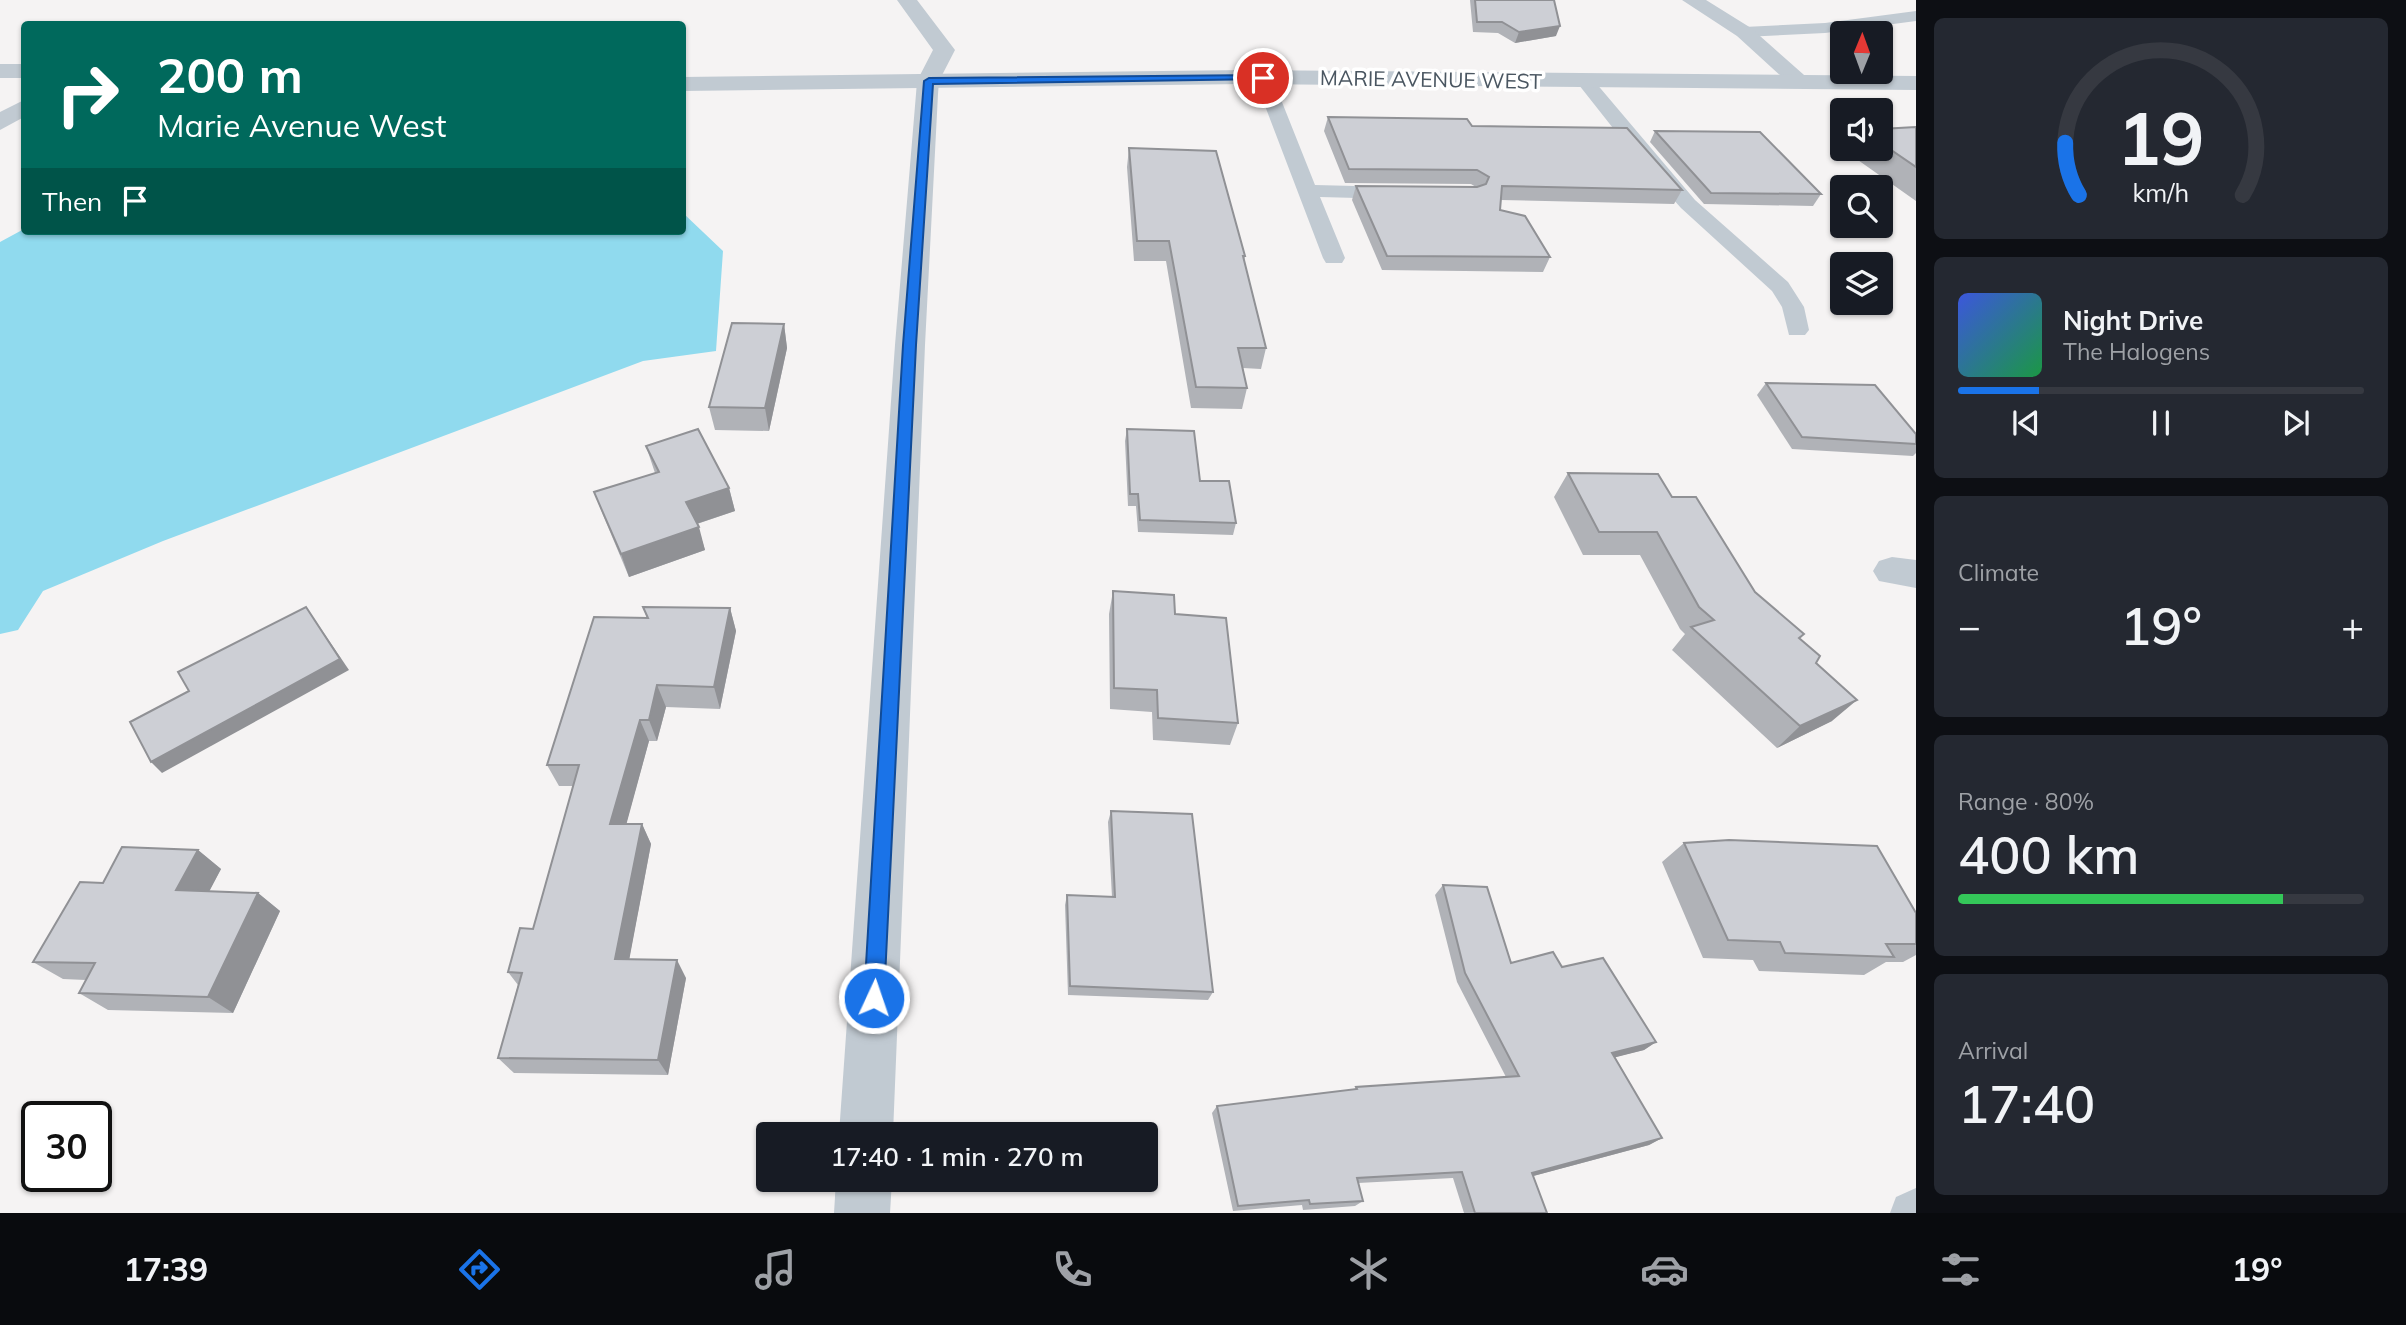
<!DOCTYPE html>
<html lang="en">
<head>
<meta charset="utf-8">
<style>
	body { margin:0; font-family:Mulish,sans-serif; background:#242831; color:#f1f3f6; height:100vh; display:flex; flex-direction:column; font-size:26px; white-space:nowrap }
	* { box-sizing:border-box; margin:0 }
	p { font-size:23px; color:#9ea1a6 }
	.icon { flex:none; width:38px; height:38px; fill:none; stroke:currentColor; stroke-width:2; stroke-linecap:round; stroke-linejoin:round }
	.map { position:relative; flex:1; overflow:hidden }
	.drawer { display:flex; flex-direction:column; gap:18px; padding:18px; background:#0d0f14; width:490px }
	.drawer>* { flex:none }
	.guide { position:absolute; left:21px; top:21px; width:665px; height:214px; border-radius:7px; box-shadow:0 2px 5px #0004; background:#00695c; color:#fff; overflow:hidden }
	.needle { width:46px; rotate:1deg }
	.fabs { position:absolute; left:1830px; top:21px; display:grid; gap:14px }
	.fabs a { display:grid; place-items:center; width:63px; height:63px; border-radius:7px; background:#171b24; box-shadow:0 2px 5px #0004; font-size:35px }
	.speed { position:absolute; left:21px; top:1101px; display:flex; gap:14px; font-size:35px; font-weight:700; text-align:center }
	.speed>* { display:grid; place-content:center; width:91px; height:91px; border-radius:50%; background:#171b24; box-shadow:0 2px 5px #0004; line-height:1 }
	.speed .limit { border:4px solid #111; border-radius:10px; background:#fff; color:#111 }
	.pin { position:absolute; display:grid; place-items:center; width:60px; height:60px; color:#fff; margin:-30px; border:4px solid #fff; border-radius:50%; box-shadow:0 2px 7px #0007 }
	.me { position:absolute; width:77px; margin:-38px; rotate:3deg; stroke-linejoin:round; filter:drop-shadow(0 0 5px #0008) }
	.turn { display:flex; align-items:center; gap:24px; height:147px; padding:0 21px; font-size:32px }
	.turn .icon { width:91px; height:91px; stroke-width:2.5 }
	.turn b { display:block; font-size:49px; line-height:60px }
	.then { display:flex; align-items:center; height:66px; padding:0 21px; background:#0003; gap:14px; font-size:26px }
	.big { font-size:52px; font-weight:600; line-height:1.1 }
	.drawer .tile { flex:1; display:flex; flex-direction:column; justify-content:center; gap:10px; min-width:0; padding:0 24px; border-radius:10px; background:#242831 }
	.drawer .dial { align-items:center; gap:0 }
	.dial svg { height:182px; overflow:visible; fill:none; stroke:#363941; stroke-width:7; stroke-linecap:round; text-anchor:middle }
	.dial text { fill:#f1f3f6; stroke:none }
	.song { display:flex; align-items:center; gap:21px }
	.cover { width:84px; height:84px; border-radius:10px; background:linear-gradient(135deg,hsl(230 70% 55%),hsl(140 70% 35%)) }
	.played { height:7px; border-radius:4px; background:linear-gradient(90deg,#1a73e8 20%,#363941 20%) }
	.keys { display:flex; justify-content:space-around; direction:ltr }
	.heat { display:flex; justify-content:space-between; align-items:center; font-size:38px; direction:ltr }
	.charge { height:10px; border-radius:5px; background:linear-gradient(90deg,#34c759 80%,#363941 0) }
	.trip { position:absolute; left:756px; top:1122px; width:402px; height:70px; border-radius:7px; background:#171b24; box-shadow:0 2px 5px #0004; font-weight:600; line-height:70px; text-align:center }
	.tab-bar { display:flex; height:112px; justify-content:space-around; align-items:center; background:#090b0e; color:#9ea1a6 }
	.tab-bar .icon { width:49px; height:49px }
	.tab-bar .on { color:#1a73e8 }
	.tab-bar b { font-size:32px; color:#f1f3f6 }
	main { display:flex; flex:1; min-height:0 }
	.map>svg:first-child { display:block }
	.water { fill:#90daee }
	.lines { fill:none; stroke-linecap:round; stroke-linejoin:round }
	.service { fill:#c1cad2; fill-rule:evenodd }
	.minor { fill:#c1cad2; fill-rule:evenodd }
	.tertiary { fill:#c1cad2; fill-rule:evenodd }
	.wall { fill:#b0b2b7 }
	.shaded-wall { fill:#909195 }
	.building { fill:#cdcfd5; stroke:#909195; stroke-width:2 }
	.route { fill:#1a73e8; stroke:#114b97; stroke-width:2 }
	.labels { text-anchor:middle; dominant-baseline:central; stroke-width:7; stroke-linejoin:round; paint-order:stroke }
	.far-street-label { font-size:21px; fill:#4a5661; stroke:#fff }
</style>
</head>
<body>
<main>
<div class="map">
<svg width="1916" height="1213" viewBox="0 0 1916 1213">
	<rect width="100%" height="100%" fill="#f5f3f3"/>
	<polygon class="water" points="683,213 723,251 716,351 643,361 163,541 43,591 18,630 0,634 0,242 24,229 24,231 682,231"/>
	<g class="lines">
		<g class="service">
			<polygon points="1916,11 1916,21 1825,33 1744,37 1736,32 1744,27 1825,23"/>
			<polygon points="1263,72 1272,77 1315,185 1395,187 1402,189 1405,193 1402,197 1395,199 1320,197 1345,258 1342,263 1326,263 1323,258 1254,77"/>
			<polygon points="1584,75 1590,76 1695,200 1788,282 1804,307 1809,330 1805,335 1789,335 1782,307 1772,291 1681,208 1639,161 1575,80"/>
			<polygon points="1916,1188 1916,1213 1890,1213 1896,1197"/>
		</g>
		<g class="minor">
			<polygon points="897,0 917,0 955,50 939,81 938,94 925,345 893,1134 839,1134 895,345 916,94 917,81 933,50"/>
			<polygon points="1682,0 1706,0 1751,28 1812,82 1809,87 1793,87 1737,36"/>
			<polygon points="24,100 24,117 0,130 0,112"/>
			<polygon points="1892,557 1916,560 1916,588 1879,581 1873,571 1879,561"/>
			<polygon points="836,1180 892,1180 890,1213 834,1213"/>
		</g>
		<g class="tertiary">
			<rect x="0" y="64" width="24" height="14"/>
			<polygon points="1246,70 1916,76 1916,90 1246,84 682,91 682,77"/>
		</g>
	</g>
	<g class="wall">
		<polygon points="1470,0 1554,0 1556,36 1515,43 1498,33 1473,32"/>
		<polygon points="1328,117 1472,126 1682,190 1674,204 1501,200 1500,210 1550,257 1543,272 1382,270 1352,200 1356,186 1476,187 1471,184 1345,183 1324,131"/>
		<polygon points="1916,127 1916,201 1848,153 1851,149 1881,149 1881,129"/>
		<polygon points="1655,131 1821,194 1813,206 1704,204 1650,142"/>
		<polygon points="1129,148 1245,256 1244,261 1266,348 1261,369 1243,368 1247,388 1242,409 1191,408 1166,261 1134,261 1127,167"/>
		<polygon points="784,324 787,348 769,431 715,430 709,407"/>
		<polygon points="1766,383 1916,444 1916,453 1913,456 1792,449 1757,395"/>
		<polygon points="1127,429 1200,481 1236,523 1233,535 1138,532 1136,506 1128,506 1125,441"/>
		<polygon points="646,446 729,488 735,511 697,524 705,550 629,577 603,515 594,492 655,473"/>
		<polygon points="1568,473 1672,497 1755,592 1804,634 1800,639 1816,663 1832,721 1777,748 1672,650 1685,634 1680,629 1640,555 1583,555 1554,497"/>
		<polygon points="1113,591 1175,614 1238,723 1230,745 1153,740 1152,712 1110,709 1109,614"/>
		<polygon points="643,607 730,608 736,631 720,709 666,707 657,741 649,741 626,824 642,824 651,844 629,959 686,978 668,1075 514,1073 498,1058 518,985 508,972 533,929 574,786 559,786 547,765 647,618"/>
		<polygon points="1111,811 1213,992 1208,1000 1068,995 1065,905 1067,895 1112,897 1108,822"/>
		<polygon points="1684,843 1916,913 1916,955 1903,962 1886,962 1864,975 1759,971 1753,960 1703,958 1662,862"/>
		<polygon points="198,850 221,869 209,891 258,893 280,911 233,1013 108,1010 79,993 86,980 63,979 33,962 103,883"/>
		<polygon points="1443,885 1511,963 1562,967 1656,1042 1644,1050 1615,1057 1662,1138 1649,1145 1533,1176 1547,1213 1464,1213 1453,1178 1358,1183 1363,1201 1355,1206 1303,1210 1302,1205 1233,1211 1212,1113 1217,1106 1354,1090 1356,1087 1506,1077 1457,982 1435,895"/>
	</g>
	<g class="shaded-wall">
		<polygon points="1560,26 1556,36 1515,43 1519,32"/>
		<polygon points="784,324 787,348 769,431 765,408"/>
		<polygon points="729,488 735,511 693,525 686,502"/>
		<polygon points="699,527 705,550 629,577 621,554"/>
		<polygon points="306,607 349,670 162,773 151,762"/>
		<polygon points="730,608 736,631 720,709 714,687"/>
		<polygon points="657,685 666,707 657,741 649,720"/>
		<polygon points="1857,700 1832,721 1777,748 1800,726"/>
		<polygon points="640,720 649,741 621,844 610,824"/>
		<polygon points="642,824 651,844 626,977 615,959"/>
		<polygon points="198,850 221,869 200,909 176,890"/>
		<polygon points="258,893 280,911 233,1013 208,997"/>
		<polygon points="677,960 686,978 668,1075 658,1060"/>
		<polygon points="1656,1042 1644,1050 1601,1061 1612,1053"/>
		<polygon points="1662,1138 1649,1145 1522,1179 1532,1173"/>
	</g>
	<g class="building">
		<polygon points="1475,0 1554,0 1560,26 1519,32 1502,22 1477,22"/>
		<polygon points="1328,117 1467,119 1472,126 1627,128 1682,190 1502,186 1500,210 1525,216 1550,257 1387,256 1356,186 1477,187 1486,184 1489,177 1477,170 1349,169"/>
		<polygon points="1916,127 1916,167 1881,143 1881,129"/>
		<polygon points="1655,131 1760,132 1821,194 1711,193"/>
		<polygon points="1129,148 1216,151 1245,256 1243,256 1266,348 1238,348 1247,388 1196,387 1169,241 1137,241"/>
		<polygon points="732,323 784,324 765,408 709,407"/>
		<polygon points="1766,383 1875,385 1916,434 1916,444 1802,437"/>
		<polygon points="698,429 729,488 686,502 699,527 621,554 594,492 659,472 646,446"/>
		<polygon points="1127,429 1194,431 1200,481 1229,481 1236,523 1140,520 1138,494 1130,494"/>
		<polygon points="1568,473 1658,474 1672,497 1696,497 1755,592 1804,634 1799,638 1820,656 1816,663 1857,700 1800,726 1691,627 1714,620 1699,607 1657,532 1599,532"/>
		<polygon points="1113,591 1174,595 1175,614 1226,618 1238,723 1158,718 1157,690 1114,688"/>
		<polygon points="306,607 340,659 151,762 130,722 189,691 178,672"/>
		<polygon points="643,607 730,608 714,687 657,685 649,720 640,720 610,824 642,824 615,959 677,960 658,1060 498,1058 522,973 508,972 520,928 533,929 579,765 547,765 594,617 648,618"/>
		<polygon points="1111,811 1192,814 1213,992 1070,986 1067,895 1115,897"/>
		<polygon points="1729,840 1877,846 1916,913 1916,944 1886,944 1894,957 1785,953 1780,942 1728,940 1684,843"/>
		<polygon points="122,847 198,850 176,890 258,893 208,997 79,993 95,963 33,962 80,882 103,883"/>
		<polygon points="1443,885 1487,887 1511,963 1553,952 1562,967 1603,958 1656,1042 1612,1053 1662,1138 1532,1173 1547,1213 1475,1213 1462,1172 1357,1178 1363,1201 1310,1204 1309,1200 1238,1206 1217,1106 1357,1089 1356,1087 1519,1076 1465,973"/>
	</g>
	<polygon class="route" points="1263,75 1267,78 1266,79 933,84 916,345 884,998 881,1005 874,1008 867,1005 864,998 903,345 924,81 929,78"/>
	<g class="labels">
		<g class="far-street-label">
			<text transform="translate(1431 79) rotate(1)">MARIE AVENUE WEST</text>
		</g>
	</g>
</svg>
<div class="fabs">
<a><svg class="needle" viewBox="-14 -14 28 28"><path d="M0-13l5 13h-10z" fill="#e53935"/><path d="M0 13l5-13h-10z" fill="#9ea1a6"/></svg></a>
<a><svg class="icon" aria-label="sound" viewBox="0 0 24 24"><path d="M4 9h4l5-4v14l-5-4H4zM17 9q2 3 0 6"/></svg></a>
<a><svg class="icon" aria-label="search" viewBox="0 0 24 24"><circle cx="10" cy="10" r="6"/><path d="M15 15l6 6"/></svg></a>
<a><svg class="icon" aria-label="layers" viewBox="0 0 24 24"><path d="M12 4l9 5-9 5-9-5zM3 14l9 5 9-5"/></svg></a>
</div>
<div class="speed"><div class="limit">30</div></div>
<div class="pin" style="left:1263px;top:78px;background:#d93025"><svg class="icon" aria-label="arrive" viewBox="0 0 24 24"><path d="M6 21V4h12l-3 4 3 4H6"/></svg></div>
<svg class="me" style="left:874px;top:998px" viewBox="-20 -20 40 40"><circle r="17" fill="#1a73e8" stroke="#fff" stroke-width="3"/><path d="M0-11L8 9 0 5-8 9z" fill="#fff"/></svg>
<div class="trip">17:40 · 1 min · 270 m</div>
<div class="guide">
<div class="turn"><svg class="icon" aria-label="right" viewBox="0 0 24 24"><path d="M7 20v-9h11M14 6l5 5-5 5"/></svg><div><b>200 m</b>Marie Avenue West</div></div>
<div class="then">Then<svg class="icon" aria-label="arrive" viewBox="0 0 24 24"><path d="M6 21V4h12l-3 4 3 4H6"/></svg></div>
</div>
</div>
<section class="drawer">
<div class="tile dial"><svg viewBox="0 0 100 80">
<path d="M14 69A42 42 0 1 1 86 69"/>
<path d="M14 69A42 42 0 0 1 8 46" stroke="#1a73e8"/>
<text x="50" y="56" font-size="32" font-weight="700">19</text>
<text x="50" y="72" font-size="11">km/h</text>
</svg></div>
<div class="tile">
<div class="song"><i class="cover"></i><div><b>Night Drive</b><p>The Halogens</p></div></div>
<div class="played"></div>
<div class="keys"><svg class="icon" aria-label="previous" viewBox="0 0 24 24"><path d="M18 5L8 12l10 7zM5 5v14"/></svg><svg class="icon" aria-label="pause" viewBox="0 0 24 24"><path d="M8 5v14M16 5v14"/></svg><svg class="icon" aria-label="next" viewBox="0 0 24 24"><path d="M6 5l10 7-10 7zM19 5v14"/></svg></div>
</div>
<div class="tile"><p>Climate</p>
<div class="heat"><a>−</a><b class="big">19°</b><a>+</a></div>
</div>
<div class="tile"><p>Range · 80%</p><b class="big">400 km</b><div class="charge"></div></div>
<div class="tile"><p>Arrival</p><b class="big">17:40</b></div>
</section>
</main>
<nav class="tab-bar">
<b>17:39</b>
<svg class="icon on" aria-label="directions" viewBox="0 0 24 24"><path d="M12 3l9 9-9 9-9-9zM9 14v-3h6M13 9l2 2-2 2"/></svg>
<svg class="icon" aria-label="music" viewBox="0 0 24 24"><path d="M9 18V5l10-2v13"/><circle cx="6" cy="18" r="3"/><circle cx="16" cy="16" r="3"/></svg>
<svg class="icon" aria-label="phone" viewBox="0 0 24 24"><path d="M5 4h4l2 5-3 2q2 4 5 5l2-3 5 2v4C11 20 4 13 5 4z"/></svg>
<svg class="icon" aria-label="climate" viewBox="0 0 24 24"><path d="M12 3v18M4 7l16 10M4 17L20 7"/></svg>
<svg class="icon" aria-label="car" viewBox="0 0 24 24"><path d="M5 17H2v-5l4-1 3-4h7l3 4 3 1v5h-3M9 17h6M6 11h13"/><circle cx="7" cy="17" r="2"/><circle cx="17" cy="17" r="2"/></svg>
<svg class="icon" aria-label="filters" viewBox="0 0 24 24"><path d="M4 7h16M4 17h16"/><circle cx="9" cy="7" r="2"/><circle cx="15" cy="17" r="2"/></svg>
<b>19°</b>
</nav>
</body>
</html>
